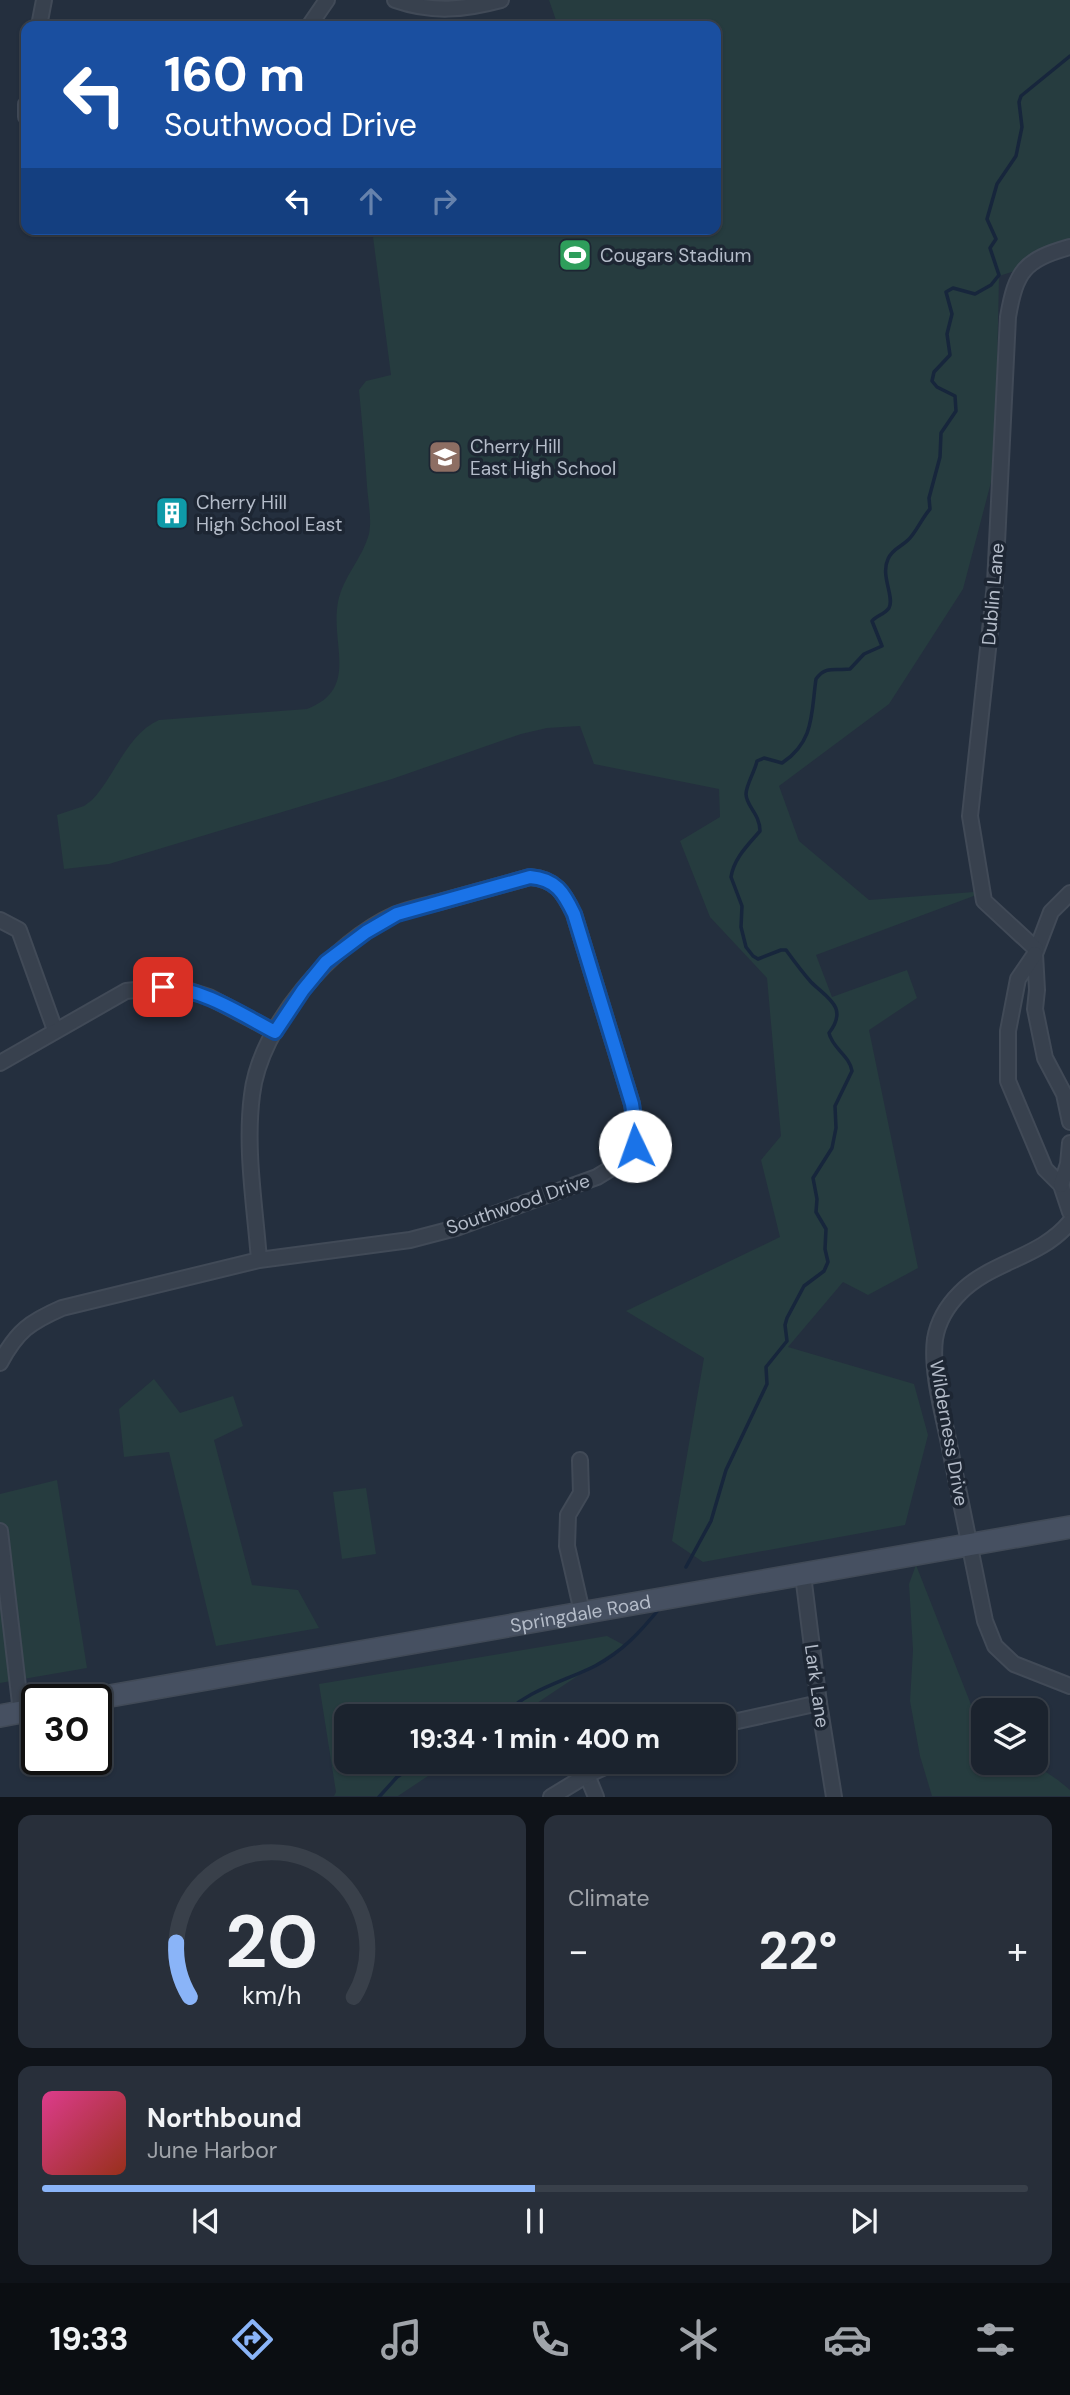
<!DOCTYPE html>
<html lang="en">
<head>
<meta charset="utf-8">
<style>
	body { margin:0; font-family:"DM Sans",sans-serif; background:#282f3a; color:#f1f3f6; height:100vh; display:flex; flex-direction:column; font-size:26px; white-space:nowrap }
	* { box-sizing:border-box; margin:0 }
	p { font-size:23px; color:#a0a4aa }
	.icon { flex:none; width:38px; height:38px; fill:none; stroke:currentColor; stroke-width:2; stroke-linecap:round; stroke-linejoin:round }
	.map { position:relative; height:1797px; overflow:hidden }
	.drawer { display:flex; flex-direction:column; gap:18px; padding:18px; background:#0f1319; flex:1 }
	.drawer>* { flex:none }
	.hud { position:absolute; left:21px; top:21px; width:700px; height:214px; border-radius:14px; box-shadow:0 2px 5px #0004,0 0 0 2px #39404a; background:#1a4fa0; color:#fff; overflow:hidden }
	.tools { position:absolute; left:971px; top:1698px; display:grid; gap:14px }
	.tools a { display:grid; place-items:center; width:77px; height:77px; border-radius:14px; background:#1b232e; box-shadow:0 2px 5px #0004,0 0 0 2px #39404a; font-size:35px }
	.speed { position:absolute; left:21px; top:1684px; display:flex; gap:14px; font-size:35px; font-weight:700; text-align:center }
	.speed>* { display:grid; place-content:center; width:91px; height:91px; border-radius:50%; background:#1b232e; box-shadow:0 2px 5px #0004,0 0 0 2px #39404a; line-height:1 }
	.speed .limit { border:4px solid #111; border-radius:10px; background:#fff; color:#111 }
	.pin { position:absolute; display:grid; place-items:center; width:60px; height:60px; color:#fff; margin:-30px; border-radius:14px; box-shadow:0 4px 10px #0006 }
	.me { position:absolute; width:77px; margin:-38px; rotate:357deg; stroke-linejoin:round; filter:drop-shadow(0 0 5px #0008) }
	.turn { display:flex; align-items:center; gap:24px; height:147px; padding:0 28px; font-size:32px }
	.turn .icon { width:91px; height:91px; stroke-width:2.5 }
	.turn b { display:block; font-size:49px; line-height:60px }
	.lanes { display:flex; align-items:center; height:66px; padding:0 28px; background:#0003; justify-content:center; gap:35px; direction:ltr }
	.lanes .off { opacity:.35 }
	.big { font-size:52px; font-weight:700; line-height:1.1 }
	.drawer .widget { flex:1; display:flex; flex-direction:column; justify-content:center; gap:10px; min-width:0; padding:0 24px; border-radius:14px; background:#282f3a }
	.drawer .dial { align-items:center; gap:0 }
	.dial svg { height:182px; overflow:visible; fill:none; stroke:#39404a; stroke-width:7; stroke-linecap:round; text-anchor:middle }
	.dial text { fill:#f1f3f6; stroke:none }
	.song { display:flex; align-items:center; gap:21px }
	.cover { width:84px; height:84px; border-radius:10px; background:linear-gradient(135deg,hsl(330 70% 55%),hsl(10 70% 35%)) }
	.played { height:7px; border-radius:4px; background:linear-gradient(90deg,#8ab4f8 50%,#39404a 50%) }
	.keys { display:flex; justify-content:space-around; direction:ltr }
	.heat { display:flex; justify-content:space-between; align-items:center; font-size:38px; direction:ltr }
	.drawer .tiles { flex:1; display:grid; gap:18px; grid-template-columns:1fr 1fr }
	.widget:last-child { grid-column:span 2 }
	.trip { position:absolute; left:334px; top:1704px; width:402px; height:70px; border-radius:14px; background:#1b232e; box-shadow:0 2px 5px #0004,0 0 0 2px #39404a; font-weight:700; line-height:70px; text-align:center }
	.tab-bar { display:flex; height:112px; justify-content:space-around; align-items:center; background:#0b0e12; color:#a0a4aa }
	.tab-bar .icon { width:49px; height:49px }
	.tab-bar .active { color:#8ab4f8 }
	.tab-bar b { font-size:32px; color:#f1f3f6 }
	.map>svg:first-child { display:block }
	.green { fill:#263c3f }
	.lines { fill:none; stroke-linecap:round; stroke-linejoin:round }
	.stream { stroke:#17263c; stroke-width:3.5 }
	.street-casing { stroke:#414a57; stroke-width:18 }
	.secondary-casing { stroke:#414a57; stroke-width:24 }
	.street { stroke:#38414e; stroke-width:14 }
	.secondary { stroke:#465061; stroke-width:21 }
	.route-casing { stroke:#114b97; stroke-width:18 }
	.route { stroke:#1a73e8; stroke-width:12 }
	.labels { text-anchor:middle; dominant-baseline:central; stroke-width:7; stroke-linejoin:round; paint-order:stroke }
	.poi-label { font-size:19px; fill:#b4bcc9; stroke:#1d2633; text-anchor:start }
	.street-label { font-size:19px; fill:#b4bcc9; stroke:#1d2633 }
</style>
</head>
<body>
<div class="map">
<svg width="1070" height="1797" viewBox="0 0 1070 1797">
	<rect width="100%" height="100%" fill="#242f3e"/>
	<g class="green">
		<path d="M549 0H1070V254L999 276 995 467 963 589 889 704 779 786 799 841 869 900 987 891 816 955 832 997 907 970 917 998 869 1030 918 1268 868 1295 843 1282 788 1347 914 1384 928 1435 905 1525 703 1562 672 1541 704 1358 626 1311 780 1237 761 1160 781 1136 767 978 710 917 680 841 720 817 719 789 594 764 580 726 547 728 521 734 392 779 109 864 64 869 57 815 84 806 92 800C115 776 127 734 159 720L307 709C360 689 330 644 338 602 343 577 362 559 369 534 372 519 368 501 367 486 365 454 362 422 359 390L366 381 391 375 372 229H716V26H558Z"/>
		<polygon points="154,1379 180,1413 233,1396 243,1426 214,1440 252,1585 298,1590 319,1628 216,1646 169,1452 124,1457 119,1409"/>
		<polygon points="57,1480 87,1668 0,1683 0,1494"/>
		<polygon points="366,1488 376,1554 342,1559 333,1492"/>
		<path d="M916 1565 983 1735 984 1762C1027 1762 1036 1761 1070 1790V1796H932L920 1756 910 1701 913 1650 909 1584Z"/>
		<polygon points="607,1636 624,1645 516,1717 346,1717 346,1762 449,1762 398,1796 334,1796 336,1792 319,1684"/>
	</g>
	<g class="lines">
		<g class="stream">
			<path d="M686 1567 711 1521 726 1470 767 1384 766 1367 787 1341 785 1325 787 1318 804 1286 824 1271 828 1262 825 1249 826 1229 816 1212 817 1199 813 1178 832 1148 836 1128 835 1106 852 1071C850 1056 832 1048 829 1033 849 1007 827 998 811 982 802 972 794 961 786 950H781L758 959 753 956 746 947 741 927 742 906 731 877C734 858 748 845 760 831 760 814 746 806 746 794 746 785 755 771 757 761L764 758 782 763C815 741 811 713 816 679 826 665 836 671 850 669L864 654 882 646 872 621C876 616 885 614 889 608 895 597 880 576 888 559 892 549 901 547 908 540 915 534 922 518 930 509L929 498 940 457 941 433 956 411 955 396 937 387 932 381 934 372 950 355 947 334 952 314 946 292 953 288 975 294 991 285 999 275 990 248 996 239 987 219 997 184 1016 156 1022 127 1019 102 1021 96 1070 56"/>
			<path d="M501 1717C527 1690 563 1682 595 1666 622 1652 641 1631 659 1609"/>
			<polyline points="379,1797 397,1777 420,1762"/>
		</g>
		<defs>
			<g id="street">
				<path d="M395 0C432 13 464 10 501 0"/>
				<polyline points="39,26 44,0"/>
				<polyline points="309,26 327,0"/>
				<polyline points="26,104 26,117"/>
				<polyline points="1070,893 1051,912 1035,954 1037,990 1035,1009 1045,1058 1064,1094 1070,1122"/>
				<polyline points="0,920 19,930 55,1030"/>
				<path d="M1036 949 984 901 970 816 995 584 1008 317C1016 271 1024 260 1070 247"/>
				<polyline points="1035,954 1018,979 1008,1031 1008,1081 1045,1169 1061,1185 1070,1212"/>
				<polyline points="0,1063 126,991 163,987 181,988 209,997 275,1032"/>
				<polyline points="1061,1185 1068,1164 1070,1143"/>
				<path d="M1070 1222C1041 1258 991 1261 960 1293 947 1306 938 1321 935 1339 931 1369 942 1410 948 1439 960 1500 973 1560 985 1621L995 1646 1014 1664 1070 1686"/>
				<path d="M0 1363C17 1331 30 1322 62 1308L259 1260 410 1240 456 1228 597 1177 628 1158 635 1146 636 1131 632 1104 574 914C564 893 556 879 530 877 501 885 472 893 443 901 428 905 411 908 396 914 333 942 260 1025 252 1095 245 1149 255 1206 259 1260"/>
				<polyline points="580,1460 581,1493 568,1515 567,1546 582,1612"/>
				<polyline points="0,1531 21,1712"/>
				<polyline points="803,1575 819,1703 834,1797"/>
				<polyline points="724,1724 819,1703"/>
				<polyline points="587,1775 596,1797"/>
				<polyline points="551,1797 587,1775 616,1762"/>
			</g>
			<g id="secondary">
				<path id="s1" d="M93 1699 1070 1527"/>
				<polyline points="0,1716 37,1709"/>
			</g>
		</defs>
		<use href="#street" class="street-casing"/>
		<use href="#secondary" class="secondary-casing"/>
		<use href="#street" class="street"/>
		<use href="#secondary" class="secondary"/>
	</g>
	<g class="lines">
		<defs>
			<path id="route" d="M163 987C204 989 239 1013 275 1032L303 990 326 962 366 932 397 914 530 877C556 879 564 893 574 914L632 1104 636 1131 635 1146"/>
		</defs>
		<use href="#route" class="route-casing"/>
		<use href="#route" class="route"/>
	</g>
	<defs>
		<symbol id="stadium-square" viewBox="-11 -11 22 22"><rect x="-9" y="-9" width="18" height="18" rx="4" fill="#2e9e5b" stroke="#1d2633"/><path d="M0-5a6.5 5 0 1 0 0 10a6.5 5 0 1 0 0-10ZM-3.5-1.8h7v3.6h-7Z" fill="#fff"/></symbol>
		<symbol id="school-square" viewBox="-11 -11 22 22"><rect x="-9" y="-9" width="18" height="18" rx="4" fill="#8d6e63" stroke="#1d2633"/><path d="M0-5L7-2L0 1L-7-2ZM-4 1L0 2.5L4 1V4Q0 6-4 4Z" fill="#fff"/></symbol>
		<symbol id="building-square" viewBox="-11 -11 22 22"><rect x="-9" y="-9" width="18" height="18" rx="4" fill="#0f9aa8" stroke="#1d2633"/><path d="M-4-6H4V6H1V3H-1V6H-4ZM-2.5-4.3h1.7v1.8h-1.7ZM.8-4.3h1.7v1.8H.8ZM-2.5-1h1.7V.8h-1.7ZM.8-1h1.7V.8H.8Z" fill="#fff"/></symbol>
	</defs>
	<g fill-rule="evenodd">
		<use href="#stadium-square" x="556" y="236" width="38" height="38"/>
		<use href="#school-square" x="426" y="438" width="38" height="38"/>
		<use href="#building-square" x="153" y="494" width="38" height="38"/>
	</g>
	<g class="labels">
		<g class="poi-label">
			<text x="600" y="255">Cougars Stadium</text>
			<text x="470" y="446">Cherry Hill<tspan x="470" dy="22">East High School</tspan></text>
			<text x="196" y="502">Cherry Hill<tspan x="196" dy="22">High School East</tspan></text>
		</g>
		<g class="street-label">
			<text transform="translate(993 594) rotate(-85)">Dublin Lane</text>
			<text transform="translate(518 1204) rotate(-19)">Southwood Drive</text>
			<text transform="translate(949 1433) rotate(80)">Wilderness Drive</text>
			<text stroke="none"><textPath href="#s1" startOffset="495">Springdale Road</textPath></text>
			<text transform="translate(817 1686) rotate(82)">Lark Lane</text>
		</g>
	</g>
</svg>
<div class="tools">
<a><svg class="icon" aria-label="layers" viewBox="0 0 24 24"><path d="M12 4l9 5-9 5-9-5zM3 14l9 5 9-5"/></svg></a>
</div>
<div class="speed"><div class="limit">30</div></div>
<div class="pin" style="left:163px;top:987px;background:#d93025"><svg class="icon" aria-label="arrive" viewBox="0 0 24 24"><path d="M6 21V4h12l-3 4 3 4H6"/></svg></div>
<svg class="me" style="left:635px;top:1146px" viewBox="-20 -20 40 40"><circle r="19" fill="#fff"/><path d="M0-13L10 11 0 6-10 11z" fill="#1a73e8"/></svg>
<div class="trip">19:34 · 1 min · 400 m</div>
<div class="hud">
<div class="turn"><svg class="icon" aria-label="left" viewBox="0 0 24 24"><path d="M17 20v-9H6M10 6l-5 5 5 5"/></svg><div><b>160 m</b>Southwood Drive</div></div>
<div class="lanes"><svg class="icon" aria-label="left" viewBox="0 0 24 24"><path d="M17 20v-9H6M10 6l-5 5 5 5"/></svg><svg class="icon off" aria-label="ahead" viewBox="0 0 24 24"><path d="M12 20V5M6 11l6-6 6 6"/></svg><svg class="icon off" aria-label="right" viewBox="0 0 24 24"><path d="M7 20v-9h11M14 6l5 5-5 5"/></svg></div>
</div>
</div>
<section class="drawer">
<div class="tiles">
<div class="widget dial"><svg viewBox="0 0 100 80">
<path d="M14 69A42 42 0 1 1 86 69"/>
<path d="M14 69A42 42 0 0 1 8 45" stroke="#8ab4f8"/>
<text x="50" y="56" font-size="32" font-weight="700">20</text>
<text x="50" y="72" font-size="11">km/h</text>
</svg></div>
<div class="widget"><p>Climate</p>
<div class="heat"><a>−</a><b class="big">22°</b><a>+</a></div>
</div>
<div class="widget">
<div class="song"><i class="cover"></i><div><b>Northbound</b><p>June Harbor</p></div></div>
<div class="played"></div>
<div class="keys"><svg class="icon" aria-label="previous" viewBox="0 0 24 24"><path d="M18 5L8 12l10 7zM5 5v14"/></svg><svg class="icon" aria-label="pause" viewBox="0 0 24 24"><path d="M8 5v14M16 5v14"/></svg><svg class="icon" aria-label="next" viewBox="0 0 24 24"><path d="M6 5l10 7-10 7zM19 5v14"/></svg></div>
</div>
</div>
</section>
<nav class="tab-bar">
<b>19:33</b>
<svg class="icon active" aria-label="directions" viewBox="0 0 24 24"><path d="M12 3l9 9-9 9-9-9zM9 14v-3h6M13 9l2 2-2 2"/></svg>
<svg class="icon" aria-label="music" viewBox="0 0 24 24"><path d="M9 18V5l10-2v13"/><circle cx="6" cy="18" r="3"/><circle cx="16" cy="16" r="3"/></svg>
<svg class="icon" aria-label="phone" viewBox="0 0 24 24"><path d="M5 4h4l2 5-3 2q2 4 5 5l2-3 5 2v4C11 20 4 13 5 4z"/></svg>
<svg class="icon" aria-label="climate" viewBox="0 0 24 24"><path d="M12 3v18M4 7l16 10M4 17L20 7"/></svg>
<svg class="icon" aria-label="car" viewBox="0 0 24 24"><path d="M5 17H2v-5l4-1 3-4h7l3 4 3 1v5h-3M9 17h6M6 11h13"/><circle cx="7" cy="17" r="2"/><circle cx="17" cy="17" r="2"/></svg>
<svg class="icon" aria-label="filters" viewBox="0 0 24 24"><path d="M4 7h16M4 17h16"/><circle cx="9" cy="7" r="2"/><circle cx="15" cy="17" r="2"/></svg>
</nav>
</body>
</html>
